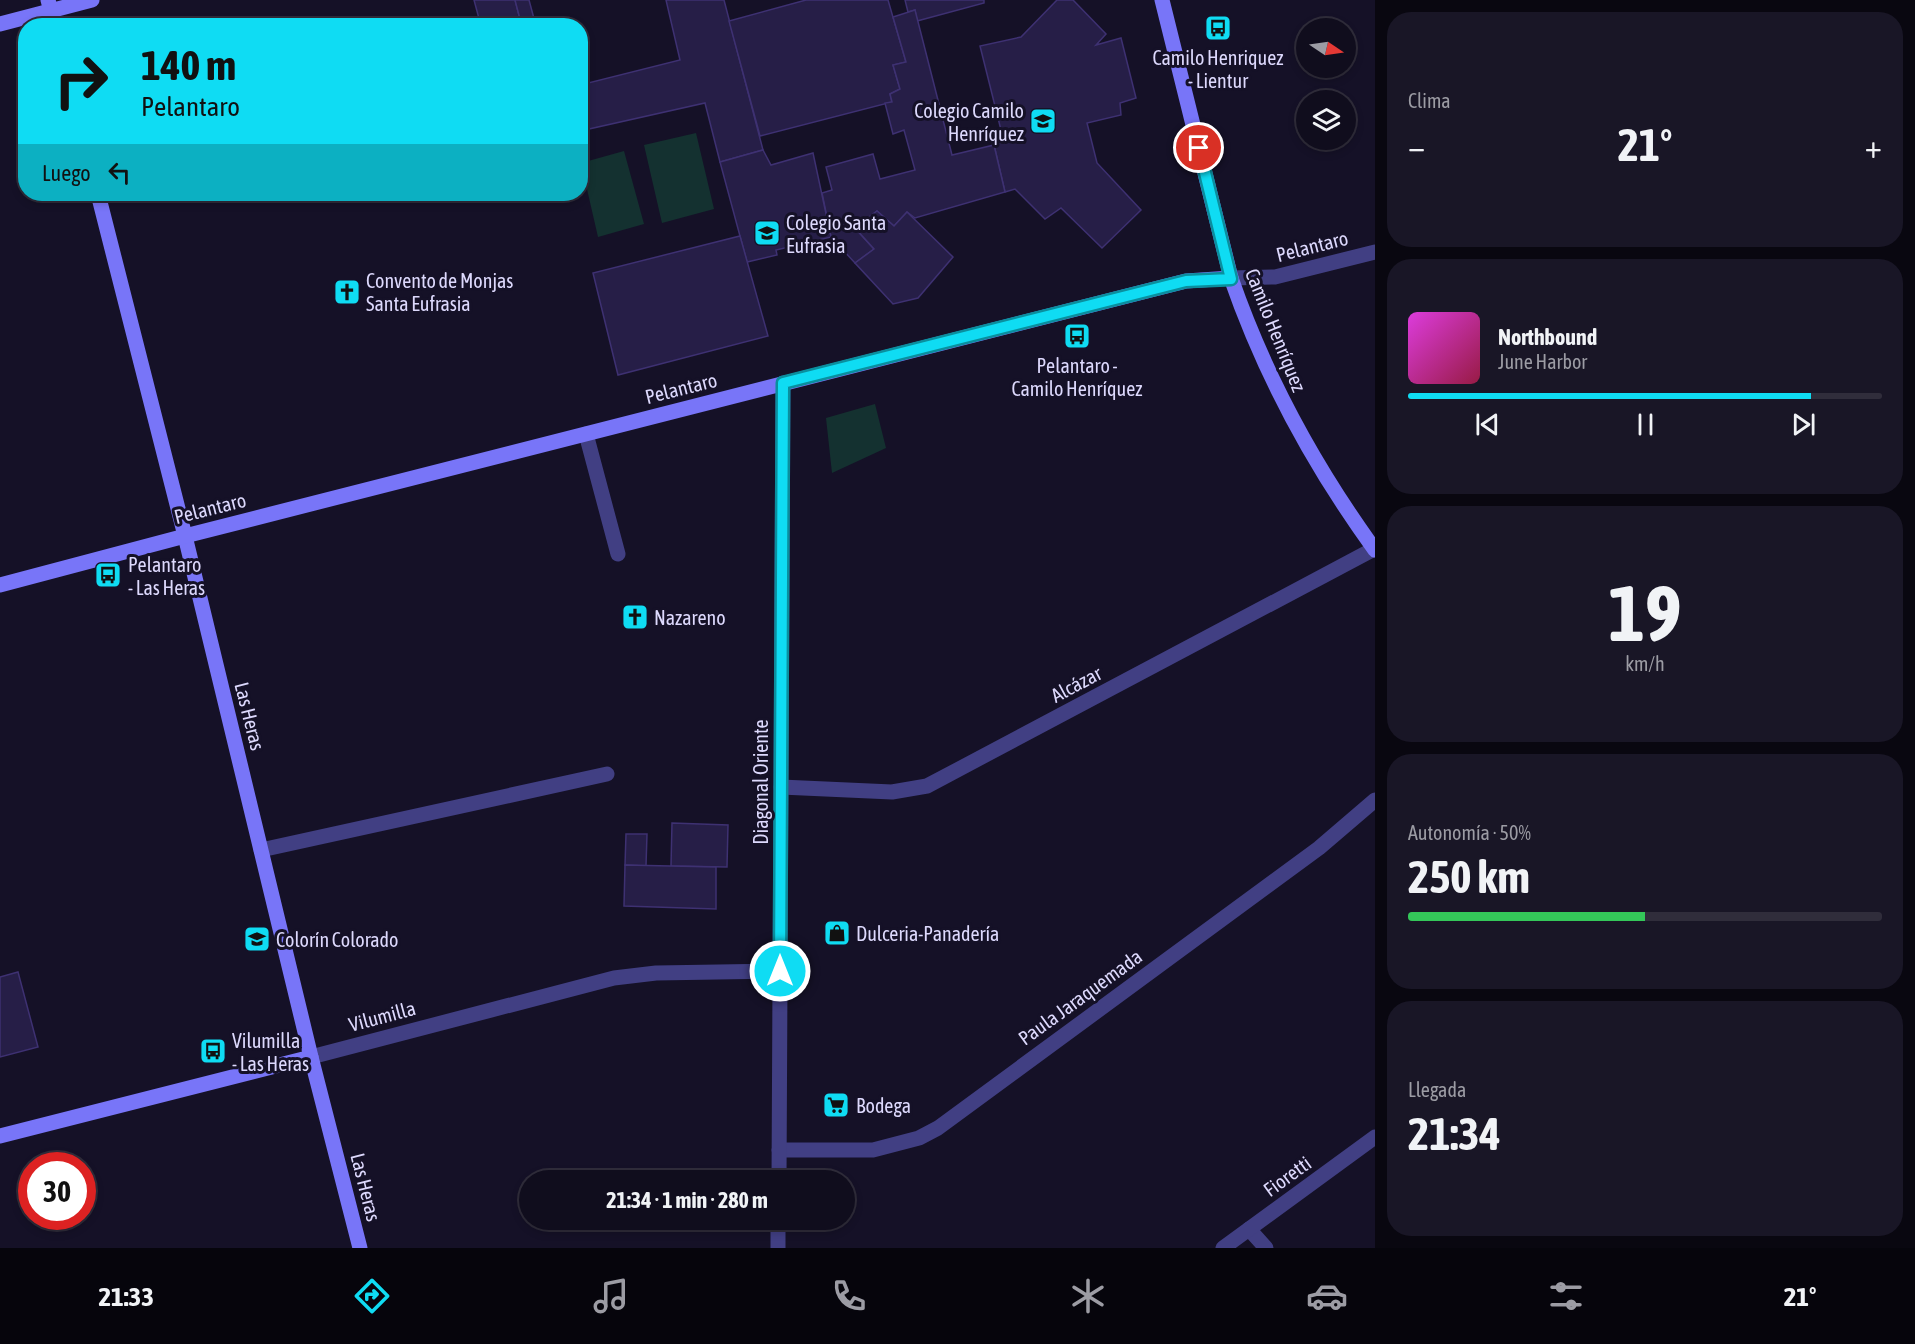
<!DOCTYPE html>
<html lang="es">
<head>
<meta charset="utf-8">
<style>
	body { margin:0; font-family:"Asap Condensed",sans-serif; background:#191626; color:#f1f3f6; height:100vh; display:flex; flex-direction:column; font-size:22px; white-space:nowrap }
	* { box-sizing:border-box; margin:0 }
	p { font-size:20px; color:#9c9ca4 }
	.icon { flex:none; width:33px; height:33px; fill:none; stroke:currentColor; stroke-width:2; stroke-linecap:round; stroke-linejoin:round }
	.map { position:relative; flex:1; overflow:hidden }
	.details { display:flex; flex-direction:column; gap:12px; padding:12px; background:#090710; width:540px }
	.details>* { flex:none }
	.top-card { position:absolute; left:18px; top:18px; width:570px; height:183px; border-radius:24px; box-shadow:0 3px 9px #0003,0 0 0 2px #302d3b; background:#0fdcf3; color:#111; overflow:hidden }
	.needle { width:39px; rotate:103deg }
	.fabs { position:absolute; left:1296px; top:18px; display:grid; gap:12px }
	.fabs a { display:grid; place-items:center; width:60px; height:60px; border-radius:50%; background:#100d1d; box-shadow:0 3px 9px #0003,0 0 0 2px #302d3b; font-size:30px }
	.speed { position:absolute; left:18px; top:1152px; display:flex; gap:12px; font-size:30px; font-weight:700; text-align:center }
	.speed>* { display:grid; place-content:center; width:78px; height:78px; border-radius:50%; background:#100d1d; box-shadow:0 3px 9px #0003,0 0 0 2px #302d3b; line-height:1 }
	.speed .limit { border:9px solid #d22; background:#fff; color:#111 }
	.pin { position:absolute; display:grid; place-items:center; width:51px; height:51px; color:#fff; margin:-26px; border:3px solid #fff; border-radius:50%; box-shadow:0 2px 6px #0007 }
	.me { position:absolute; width:66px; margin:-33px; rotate:0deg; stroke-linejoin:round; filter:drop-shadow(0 0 4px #0008) }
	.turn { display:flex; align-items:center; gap:21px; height:126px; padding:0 24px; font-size:27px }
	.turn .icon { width:78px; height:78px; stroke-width:2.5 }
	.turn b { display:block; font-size:42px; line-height:51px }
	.then { display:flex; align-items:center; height:57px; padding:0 24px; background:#0003; gap:12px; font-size:22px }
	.big { font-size:45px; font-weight:700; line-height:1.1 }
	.details .tile { flex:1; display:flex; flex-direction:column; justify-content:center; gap:9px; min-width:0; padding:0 21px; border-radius:24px; background:#191626 }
	.details .dial { align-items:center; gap:0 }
	.dial b { font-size:78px; line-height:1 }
	.song { display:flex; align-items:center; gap:18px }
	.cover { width:72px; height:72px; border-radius:9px; background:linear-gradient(135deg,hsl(300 70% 55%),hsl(340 70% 35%)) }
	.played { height:6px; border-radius:3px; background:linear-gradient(90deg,#0fdcf3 85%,#302d3b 85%) }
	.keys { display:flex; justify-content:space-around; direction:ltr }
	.heat { display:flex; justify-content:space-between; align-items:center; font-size:33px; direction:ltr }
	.charge { height:9px; border-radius:4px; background:linear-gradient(90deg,#34c759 50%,#302d3b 0) }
	.trip { position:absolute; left:519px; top:1170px; width:336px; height:60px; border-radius:30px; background:#100d1d; box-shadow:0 3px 9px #0003,0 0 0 2px #302d3b; font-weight:700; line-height:60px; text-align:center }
	.menu { display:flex; height:96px; justify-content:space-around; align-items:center; background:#06050c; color:#9c9ca4 }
	.menu .icon { width:42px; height:42px }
	.menu .current { color:#0fdcf3 }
	.menu b { font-size:27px; color:#f1f3f6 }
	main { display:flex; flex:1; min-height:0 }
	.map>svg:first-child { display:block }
	.green { fill:#143130 }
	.building { fill:#261e47; stroke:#3e3172; stroke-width:1.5 }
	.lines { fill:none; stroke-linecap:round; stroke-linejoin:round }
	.street { stroke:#413f83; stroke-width:15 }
	.secondary { stroke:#7875f8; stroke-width:15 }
	.route-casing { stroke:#0a8f9e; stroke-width:15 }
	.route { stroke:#0fdcf3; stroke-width:10 }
	.labels { text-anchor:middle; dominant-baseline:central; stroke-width:6; stroke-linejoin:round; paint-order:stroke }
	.poi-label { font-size:20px; fill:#ddd9fd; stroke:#151127; text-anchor:start }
	.street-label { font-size:20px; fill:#ddd9fd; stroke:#151127 }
</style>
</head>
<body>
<main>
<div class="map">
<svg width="1375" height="1248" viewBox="0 0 1375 1248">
	<rect width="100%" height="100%" fill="#151127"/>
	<g class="green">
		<polygon points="696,133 714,209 662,223 644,145"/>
		<polygon points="624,151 644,224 598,237 581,163"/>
		<polygon points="875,404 886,448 832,473 826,418"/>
	</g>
	<g class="building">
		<polygon points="474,0 515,0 521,23 510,26 481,26"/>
		<polygon points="515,0 529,0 536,26 510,26 521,23"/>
		<polygon points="666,0 724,0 763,150 720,162 705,103 580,131 580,85 680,60"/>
		<polygon points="806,0 888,0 906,62 893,65 900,89 890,94 892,102 760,136 729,21"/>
		<polygon points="905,0 984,0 984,3 917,21 915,10 908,12"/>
		<polygon points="1057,0 1073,0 1106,34 1096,45 1121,38 1136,98 1120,103 1121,115 1087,123 1097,163 1141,210 1102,248 1061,208 1045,219 1015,189 1005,192 994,145 1004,142 980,46 1021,37"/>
		<polygon points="915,10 952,155 994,145 1005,192 915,218 907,212 894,226 877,211 855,228 874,249 855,263 831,237 822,193 832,190 826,167 873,154 880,179 915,170 904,130 893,134 885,103 892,102 890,94 900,89 893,65 906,62 893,17"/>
		<polygon points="763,150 771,165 813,153 831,237 776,250 777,255 747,262 720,162"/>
		<polygon points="877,211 894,226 907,212 953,257 918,298 893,304 855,263 874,249 855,228"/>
		<polygon points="740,236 768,336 618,375 593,273"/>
		<polygon points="672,823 728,825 727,867 671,866"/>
		<polygon points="626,834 647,834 646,866 625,865"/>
		<polygon points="625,865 716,867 716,909 624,906"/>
		<polygon points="18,972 38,1047 0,1057 0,977"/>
	</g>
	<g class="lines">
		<g class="street">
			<polyline points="1231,278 1275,277 1375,252"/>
			<polyline points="586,434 618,554"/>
			<polyline points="781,787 892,792 927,786 1374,549"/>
			<polyline points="261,850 607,774"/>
			<polyline points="311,1057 614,978 656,973 780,971"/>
			<polyline points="779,1150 873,1150 919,1138 938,1128 1319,848 1375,800"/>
			<polyline points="779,1180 783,383"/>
			<polyline points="1249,1229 1266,1248"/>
			<polyline points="778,1248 778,1220"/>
			<polyline points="1223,1248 1375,1137"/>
		</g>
		<g class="secondary">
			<polyline points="48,0 55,26"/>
			<path d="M1162 0 1231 278C1265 376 1314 466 1375 550"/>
			<polyline points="0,24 92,0"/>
			<polyline points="98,194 185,536 311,1057 360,1248"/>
			<polyline points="0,585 185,536 1186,281 1231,278"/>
			<polyline points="0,1136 311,1057"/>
		</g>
	</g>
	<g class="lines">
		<defs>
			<polyline id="route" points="780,971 783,383 1186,281 1231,279 1199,148"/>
		</defs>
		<use href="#route" class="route-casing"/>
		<use href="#route" class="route"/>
	</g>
	<defs>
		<symbol id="bus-square" viewBox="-11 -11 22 22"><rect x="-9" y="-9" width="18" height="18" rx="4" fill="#0fdcf3" stroke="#151127"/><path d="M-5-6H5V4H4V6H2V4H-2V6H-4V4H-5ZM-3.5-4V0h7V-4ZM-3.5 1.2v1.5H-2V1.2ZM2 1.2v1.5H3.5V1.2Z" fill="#111"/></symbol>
		<symbol id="school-square" viewBox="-11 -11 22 22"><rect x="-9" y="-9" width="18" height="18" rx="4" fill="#0fdcf3" stroke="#151127"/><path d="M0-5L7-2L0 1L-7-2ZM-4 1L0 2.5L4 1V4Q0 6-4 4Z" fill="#111"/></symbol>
		<symbol id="church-square" viewBox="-11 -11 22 22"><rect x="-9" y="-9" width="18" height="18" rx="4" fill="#0fdcf3" stroke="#151127"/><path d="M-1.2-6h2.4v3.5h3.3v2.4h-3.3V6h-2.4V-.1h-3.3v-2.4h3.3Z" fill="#111"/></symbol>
		<symbol id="shop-square" viewBox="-11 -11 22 22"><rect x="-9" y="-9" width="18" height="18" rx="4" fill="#0fdcf3" stroke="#151127"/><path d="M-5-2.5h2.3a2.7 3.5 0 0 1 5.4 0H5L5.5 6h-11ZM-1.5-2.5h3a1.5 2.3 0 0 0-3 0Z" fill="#111"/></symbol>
		<symbol id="supermarket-square" viewBox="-11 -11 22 22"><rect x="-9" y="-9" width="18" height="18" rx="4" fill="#0fdcf3" stroke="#151127"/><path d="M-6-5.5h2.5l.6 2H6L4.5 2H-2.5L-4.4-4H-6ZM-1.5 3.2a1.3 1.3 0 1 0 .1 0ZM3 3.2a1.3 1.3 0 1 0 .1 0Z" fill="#111"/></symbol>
	</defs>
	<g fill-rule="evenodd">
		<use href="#bus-square" x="1203" y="13" width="30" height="30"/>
		<use href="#school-square" x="1028" y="106" width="30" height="30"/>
		<use href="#school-square" x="752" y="218" width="30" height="30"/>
		<use href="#church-square" x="332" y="277" width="30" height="30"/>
		<use href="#bus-square" x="1062" y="321" width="30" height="30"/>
		<use href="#bus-square" x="93" y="560" width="30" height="30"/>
		<use href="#church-square" x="620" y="602" width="30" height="30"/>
		<use href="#shop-square" x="822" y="918" width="30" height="30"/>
		<use href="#school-square" x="242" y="924" width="30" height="30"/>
		<use href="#bus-square" x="198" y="1036" width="30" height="30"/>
		<use href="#supermarket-square" x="821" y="1090" width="30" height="30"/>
	</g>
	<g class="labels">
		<g class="poi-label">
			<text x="1218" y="57" text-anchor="middle">Camilo Henriquez<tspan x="1218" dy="23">- Lientur</tspan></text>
			<text x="1024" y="110" text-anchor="end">Colegio Camilo<tspan x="1024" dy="23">Henríquez</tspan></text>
			<text x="786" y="222">Colegio Santa<tspan x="786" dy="23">Eufrasia</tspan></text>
			<text x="366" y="280">Convento de Monjas<tspan x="366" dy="23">Santa Eufrasia</tspan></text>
			<text x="1077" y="365" text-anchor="middle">Pelantaro -<tspan x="1077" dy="23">Camilo Henríquez</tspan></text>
			<text x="128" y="564">Pelantaro<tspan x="128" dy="23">- Las Heras</tspan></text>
			<text x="654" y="617">Nazareno</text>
			<text x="856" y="933">Dulceria-Panadería</text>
			<text x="276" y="939">Colorín Colorado</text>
			<text x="232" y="1040">Vilumilla<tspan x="232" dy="23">- Las Heras</tspan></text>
			<text x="856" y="1105">Bodega</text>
		</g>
		<g class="street-label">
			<text transform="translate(1312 246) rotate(-14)">Pelantaro</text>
			<text transform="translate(1276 330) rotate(68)">Camilo Henríquez</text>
			<text transform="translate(681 388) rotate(-14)">Pelantaro</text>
			<text transform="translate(210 508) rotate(-14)">Pelantaro</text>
			<text transform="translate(1076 684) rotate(-28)">Alcázar</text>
			<text transform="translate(250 716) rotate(76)">Las Heras</text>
			<text transform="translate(760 782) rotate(-90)">Diagonal Oriente</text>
			<text transform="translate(1080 997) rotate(-36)">Paula Jaraquemada</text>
			<text transform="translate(382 1016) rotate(-15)">Vilumilla</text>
			<text transform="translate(1287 1176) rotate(-36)">Fioretti</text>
			<text transform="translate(366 1187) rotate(76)">Las Heras</text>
		</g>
	</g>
</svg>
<div class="fabs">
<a><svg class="needle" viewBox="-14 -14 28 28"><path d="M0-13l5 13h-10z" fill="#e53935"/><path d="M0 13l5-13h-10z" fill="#9c9ca4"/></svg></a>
<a><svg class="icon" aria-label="layers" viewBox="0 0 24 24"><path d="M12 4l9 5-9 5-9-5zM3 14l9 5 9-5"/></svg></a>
</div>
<div class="speed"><div class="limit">30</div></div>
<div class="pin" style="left:1199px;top:148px;background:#d93025"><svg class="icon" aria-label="arrive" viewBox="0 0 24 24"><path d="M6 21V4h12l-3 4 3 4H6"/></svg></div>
<svg class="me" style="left:780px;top:971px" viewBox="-20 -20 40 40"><circle r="17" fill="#0fdcf3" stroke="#fff" stroke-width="3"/><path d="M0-11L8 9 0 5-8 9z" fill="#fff"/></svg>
<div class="trip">21:34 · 1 min · 280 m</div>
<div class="top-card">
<div class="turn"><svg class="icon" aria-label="right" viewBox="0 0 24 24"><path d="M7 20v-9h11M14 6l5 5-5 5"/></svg><div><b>140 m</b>Pelantaro</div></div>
<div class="then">Luego<svg class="icon" aria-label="left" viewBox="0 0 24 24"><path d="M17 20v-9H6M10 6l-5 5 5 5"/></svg></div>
</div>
</div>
<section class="details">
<div class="tile"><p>Clima</p>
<div class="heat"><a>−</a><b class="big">21°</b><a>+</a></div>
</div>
<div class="tile">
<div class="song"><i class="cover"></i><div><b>Northbound</b><p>June Harbor</p></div></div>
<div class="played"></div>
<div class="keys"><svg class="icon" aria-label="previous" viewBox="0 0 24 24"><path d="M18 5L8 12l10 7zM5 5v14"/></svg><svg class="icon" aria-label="pause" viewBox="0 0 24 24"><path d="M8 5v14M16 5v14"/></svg><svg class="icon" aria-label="next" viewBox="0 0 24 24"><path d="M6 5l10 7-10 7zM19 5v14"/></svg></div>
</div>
<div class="tile dial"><b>19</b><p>km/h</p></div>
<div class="tile"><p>Autonomía · 50%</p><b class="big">250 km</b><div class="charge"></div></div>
<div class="tile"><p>Llegada</p><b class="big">21:34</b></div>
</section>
</main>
<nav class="menu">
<b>21:33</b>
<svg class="icon current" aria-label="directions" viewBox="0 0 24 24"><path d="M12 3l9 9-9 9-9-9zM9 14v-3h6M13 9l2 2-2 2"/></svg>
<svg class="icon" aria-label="music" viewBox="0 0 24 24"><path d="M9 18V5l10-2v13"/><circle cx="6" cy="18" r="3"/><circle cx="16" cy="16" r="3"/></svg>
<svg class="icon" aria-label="phone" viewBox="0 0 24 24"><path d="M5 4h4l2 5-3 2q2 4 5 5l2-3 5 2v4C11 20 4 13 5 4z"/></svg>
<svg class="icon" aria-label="climate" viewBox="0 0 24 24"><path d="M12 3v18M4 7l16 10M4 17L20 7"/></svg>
<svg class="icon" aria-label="car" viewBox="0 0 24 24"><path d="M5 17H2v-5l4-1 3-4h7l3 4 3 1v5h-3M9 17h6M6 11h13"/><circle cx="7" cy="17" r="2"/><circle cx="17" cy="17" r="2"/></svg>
<svg class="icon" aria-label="filters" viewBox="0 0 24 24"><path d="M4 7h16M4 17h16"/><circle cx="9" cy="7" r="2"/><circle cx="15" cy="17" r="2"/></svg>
<b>21°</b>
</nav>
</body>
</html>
